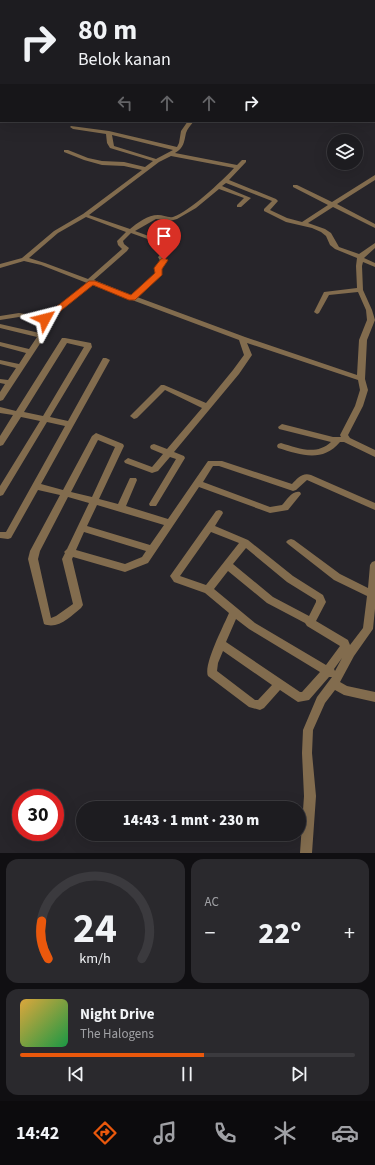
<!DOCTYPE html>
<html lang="id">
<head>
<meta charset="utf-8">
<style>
	body { margin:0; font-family:"Source Sans 3",sans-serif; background:#2a292d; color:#f1f3f6; height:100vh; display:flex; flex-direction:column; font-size:15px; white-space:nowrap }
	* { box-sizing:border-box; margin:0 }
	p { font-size:13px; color:#a0a1a5 }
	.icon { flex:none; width:22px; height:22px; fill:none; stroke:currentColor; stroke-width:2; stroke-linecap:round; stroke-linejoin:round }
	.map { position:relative; height:853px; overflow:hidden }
	.sheet { display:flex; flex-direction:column; gap:6px; padding:6px; background:#100f12; flex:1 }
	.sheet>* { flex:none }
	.guide { position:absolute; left:0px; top:0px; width:375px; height:122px; box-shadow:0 4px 16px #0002,0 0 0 1px #3b3a3e; background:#1d1c20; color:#f1f3f6; overflow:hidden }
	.buttons { position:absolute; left:327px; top:134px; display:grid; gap:8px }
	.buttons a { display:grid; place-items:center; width:36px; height:36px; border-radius:50%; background:#1d1c20; box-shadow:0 4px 16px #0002,0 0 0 1px #3b3a3e; font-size:20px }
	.speed { position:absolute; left:12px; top:789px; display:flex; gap:8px; font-size:20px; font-weight:700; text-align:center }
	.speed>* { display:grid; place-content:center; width:52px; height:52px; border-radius:50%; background:#1d1c20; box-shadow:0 4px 16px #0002,0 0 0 1px #3b3a3e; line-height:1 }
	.speed .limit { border:6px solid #d22; background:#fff; color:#111 }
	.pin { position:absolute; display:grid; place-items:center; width:34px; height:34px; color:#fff; margin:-41px -17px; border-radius:50% 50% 50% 0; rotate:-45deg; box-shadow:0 0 4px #0007 }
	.pin .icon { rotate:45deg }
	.me { position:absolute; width:44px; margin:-22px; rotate:52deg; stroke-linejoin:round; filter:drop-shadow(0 0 3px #0008) }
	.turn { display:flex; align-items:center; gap:14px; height:84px; padding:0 12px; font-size:18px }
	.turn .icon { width:52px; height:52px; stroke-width:2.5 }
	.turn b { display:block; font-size:28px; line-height:34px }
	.lanes { display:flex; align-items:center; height:38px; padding:0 12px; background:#0003; justify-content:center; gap:20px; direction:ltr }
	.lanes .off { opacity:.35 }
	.big { font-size:30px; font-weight:800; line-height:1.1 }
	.sheet .tile { flex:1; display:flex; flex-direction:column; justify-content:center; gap:6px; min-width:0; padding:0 14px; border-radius:12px; background:#2a292d }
	.sheet .dial { align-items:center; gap:0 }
	.dial svg { height:104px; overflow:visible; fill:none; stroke:#3b3a3e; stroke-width:7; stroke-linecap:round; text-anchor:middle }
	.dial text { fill:#f1f3f6; stroke:none }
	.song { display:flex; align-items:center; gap:12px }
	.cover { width:48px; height:48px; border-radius:6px; background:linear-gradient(135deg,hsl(40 70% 55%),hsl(140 70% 35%)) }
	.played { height:4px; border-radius:2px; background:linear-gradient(90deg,#ea580c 55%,#3b3a3e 55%) }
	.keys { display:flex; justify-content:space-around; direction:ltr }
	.heat { display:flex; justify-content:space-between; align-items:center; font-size:22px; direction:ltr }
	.sheet .tiles { flex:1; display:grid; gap:6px; grid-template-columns:1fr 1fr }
	.tile:last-child { grid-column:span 2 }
	.trip { position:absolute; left:76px; top:801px; width:230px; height:40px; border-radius:20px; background:#1d1c20; box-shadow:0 4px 16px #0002,0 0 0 1px #3b3a3e; font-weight:800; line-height:40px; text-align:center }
	.dock { display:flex; height:64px; justify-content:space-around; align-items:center; background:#0c0b0d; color:#a0a1a5 }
	.dock .icon { width:28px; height:28px }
	.dock .active { color:#ea580c }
	.dock b { font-size:18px; color:#f1f3f6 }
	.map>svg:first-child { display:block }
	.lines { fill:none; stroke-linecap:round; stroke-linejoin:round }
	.minor { fill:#826c4e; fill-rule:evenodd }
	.tertiary { fill:#826c4e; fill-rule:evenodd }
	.route { fill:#ea580c; stroke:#983908 }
</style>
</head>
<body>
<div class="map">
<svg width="375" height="853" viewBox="0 0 375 853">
	<rect width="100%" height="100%" fill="#27252a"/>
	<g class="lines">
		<g class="minor">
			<polygon points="205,0 211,0 212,1 206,1"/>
			<rect x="374" y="10" width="1" height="2"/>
			<rect x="374" y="27" width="1" height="2"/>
			<rect x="374" y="107" width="1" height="4"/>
			<path d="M188 121H194C191 125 187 129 186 133 184 142 184 148 175 153L237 165 242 160H246V162L229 180 276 199 278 201 270 210 287 218 302 222 328 205 293 187V185H297L332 202 375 175V180L337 204 375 224V228L333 207 308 223 325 229 331 233 339 247 359 254 375 243V248L364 258 375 263V267L363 262 362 266 363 290 372 310 375 320 367 340 365 379 368 390 363 406 348 435 350 438 375 450V457L344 442H340C322 463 301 455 278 448L277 446 278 444 281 443C298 448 316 456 331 442L279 429 278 427 282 424 333 437H341L340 435 355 406 360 390 358 380 247 343 252 355 239 374 174 452 184 456 185 458 156 506H150L149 504 176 459 170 457 158 471 152 473 125 463 124 461 128 458 152 467 163 454 151 449 150 447 151 445 154 444 167 449 202 408 165 390 137 418 134 419 130 416 161 385H164L206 403 233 370 244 355 239 340 92 285 47 320 19 317 0 320V316L19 313 44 317 87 283 41 265 24 261 0 268V264L22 258 54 231 83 214 142 170 124 166 102 165 84 160 64 152V150H68L88 158 102 161 124 162 145 167 153 161 110 148 107 143 106 134 73 129 70 127 71 126 109 131 177 147 179 143 181 131ZM112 135 173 150 156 159 114 146ZM171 156 234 168C222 181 189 212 173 217 168 218 163 215 158 215 148 215 137 223 130 229L89 215 159 162ZM226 183 272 201 264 209V211L286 222 312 228 321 232 326 236 330 245 335 249 357 258 356 266 357 288 324 292 314 312 317 314 319 313 329 295 358 292 366 310 367 320 359 340 357 375 245 337 137 297 161 274V268L167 262 164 257 171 251 173 245 135 231 156 219 170 221 177 219 196 208 219 189 244 198 237 205V207H241L251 198 222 186ZM86 217 126 232 117 241 118 245 122 249 88 279 45 263 29 258 58 233ZM131 233 167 246 166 249 158 257 161 262 155 268 156 273 131 295 94 280 127 251 129 248 124 244 123 241Z"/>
			<polygon points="0,324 44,334 45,336 3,400 0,401 0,392 5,384 0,383 0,379 8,380 16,368 0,364 0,360 19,364 26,353 0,346 0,342 29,349 37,337 0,328"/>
			<path d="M62 338H65L91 343 92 347 50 417 68 421 103 358H106L110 360 41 484 63 490 92 436 96 433 123 444 124 446 99 499 118 504 129 480 130 478H136L137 480 126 506 168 519 208 461H222L292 484C297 479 302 472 311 475L375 503V510L307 480 296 490 293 491 219 466H213L203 482 270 507 282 505C287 500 292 490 300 492L301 494 288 510 270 513 199 487 148 563 125 572 73 557 72 559 83 605 81 608C71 616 58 630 44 624L28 559 30 551 60 495 38 490 11 538 8 539 0 538V532H6L65 426 47 422 3 495 0 496V486L40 421 21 417 3 445 0 446V436L13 415 0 413V407L16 411ZM67 343 84 347 43 416 24 412ZM98 440 115 447 92 497 71 492ZM68 497 89 503 67 549 64 552 65 553 62 559 73 604 56 616 51 618 38 559 40 551ZM97 505 164 525 150 545 87 526ZM84 532 146 551 142 557 125 564 76 550Z"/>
			<path d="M219 510 222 511 223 513 215 526 248 540 293 576 323 595 326 602 316 621 348 640 350 645 363 628 367 596 334 580 288 544 286 542 288 540 291 539 294 540 340 574 368 588 370 565 372 562 375 561V609L373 629 354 656 340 682 347 686 375 692V702L344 695 335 690 325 703 313 730 312 753 316 796 312 853H300L304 796 302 753 303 730 317 697 332 677H329L309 700 298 702 280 690 264 708 260 710 249 707 208 676C203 665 224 625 229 613L205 593 174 582 170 576 216 511ZM211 532 239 543 206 585 180 576ZM246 548 287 582 316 600V602L309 616 273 597 233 564ZM228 571 267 603 305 623 307 626 340 646 326 665 255 623 214 589ZM236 619 249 629 320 672 302 692H300L226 642ZM223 651 272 685 258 700H255L217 671 218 663ZM342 658 335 671 334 669Z"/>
		</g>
		<g class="tertiary">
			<rect x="300" y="0" width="4" height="1"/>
			<rect x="374" y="89" width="1" height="3"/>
		</g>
	</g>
	<polygon class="route" points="164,258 168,260 162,269 162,275 135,300 129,300 93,285 48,321 42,321 41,319 89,281 95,281 131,295 155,273 154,268 161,259"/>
</svg>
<div class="buttons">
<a><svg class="icon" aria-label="layers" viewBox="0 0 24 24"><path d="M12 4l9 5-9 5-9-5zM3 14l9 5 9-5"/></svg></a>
</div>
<div class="speed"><div class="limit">30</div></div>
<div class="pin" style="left:164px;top:260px;background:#d93025"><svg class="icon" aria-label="arrive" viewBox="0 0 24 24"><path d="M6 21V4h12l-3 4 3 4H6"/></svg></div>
<svg class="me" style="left:45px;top:319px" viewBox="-20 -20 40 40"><path d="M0-17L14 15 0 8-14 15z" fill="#ea580c" stroke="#fff" stroke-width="4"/></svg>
<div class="trip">14:43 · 1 mnt · 230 m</div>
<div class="guide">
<div class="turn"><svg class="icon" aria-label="right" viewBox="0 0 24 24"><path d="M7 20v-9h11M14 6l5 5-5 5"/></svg><div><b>80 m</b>Belok kanan</div></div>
<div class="lanes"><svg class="icon off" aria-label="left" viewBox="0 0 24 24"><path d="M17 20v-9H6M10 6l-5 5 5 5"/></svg><svg class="icon off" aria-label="ahead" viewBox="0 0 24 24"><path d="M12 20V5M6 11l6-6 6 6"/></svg><svg class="icon off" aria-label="ahead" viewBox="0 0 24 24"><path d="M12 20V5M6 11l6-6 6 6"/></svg><svg class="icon" aria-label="right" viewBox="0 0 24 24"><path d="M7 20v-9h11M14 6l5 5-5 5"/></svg></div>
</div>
</div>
<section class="sheet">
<div class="tiles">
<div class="tile dial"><svg viewBox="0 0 100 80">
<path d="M14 69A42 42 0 1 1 86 69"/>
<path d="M14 69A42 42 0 0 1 9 40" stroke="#ea580c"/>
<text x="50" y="56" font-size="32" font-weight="700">24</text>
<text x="50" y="72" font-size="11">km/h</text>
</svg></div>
<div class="tile"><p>AC</p>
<div class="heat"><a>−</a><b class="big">22°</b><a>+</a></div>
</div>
<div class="tile">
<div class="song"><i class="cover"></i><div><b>Night Drive</b><p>The Halogens</p></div></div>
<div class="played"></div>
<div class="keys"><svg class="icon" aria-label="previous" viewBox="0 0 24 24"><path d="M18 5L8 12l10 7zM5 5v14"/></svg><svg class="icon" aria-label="pause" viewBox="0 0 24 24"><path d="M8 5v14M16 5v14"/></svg><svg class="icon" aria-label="next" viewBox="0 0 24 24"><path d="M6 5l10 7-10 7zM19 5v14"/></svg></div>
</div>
</div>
</section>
<nav class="dock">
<b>14:42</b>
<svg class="icon active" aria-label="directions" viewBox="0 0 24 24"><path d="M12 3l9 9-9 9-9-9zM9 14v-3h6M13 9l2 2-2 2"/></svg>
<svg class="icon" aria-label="music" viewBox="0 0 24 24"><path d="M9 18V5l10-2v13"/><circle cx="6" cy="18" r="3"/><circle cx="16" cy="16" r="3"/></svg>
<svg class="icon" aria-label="phone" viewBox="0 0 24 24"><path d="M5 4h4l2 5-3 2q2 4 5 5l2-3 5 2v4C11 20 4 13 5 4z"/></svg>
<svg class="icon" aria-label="climate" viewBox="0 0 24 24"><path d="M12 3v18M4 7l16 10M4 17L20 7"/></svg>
<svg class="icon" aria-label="car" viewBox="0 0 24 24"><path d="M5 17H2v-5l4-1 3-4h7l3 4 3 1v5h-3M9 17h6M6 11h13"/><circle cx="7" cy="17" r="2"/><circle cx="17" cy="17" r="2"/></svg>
</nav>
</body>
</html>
